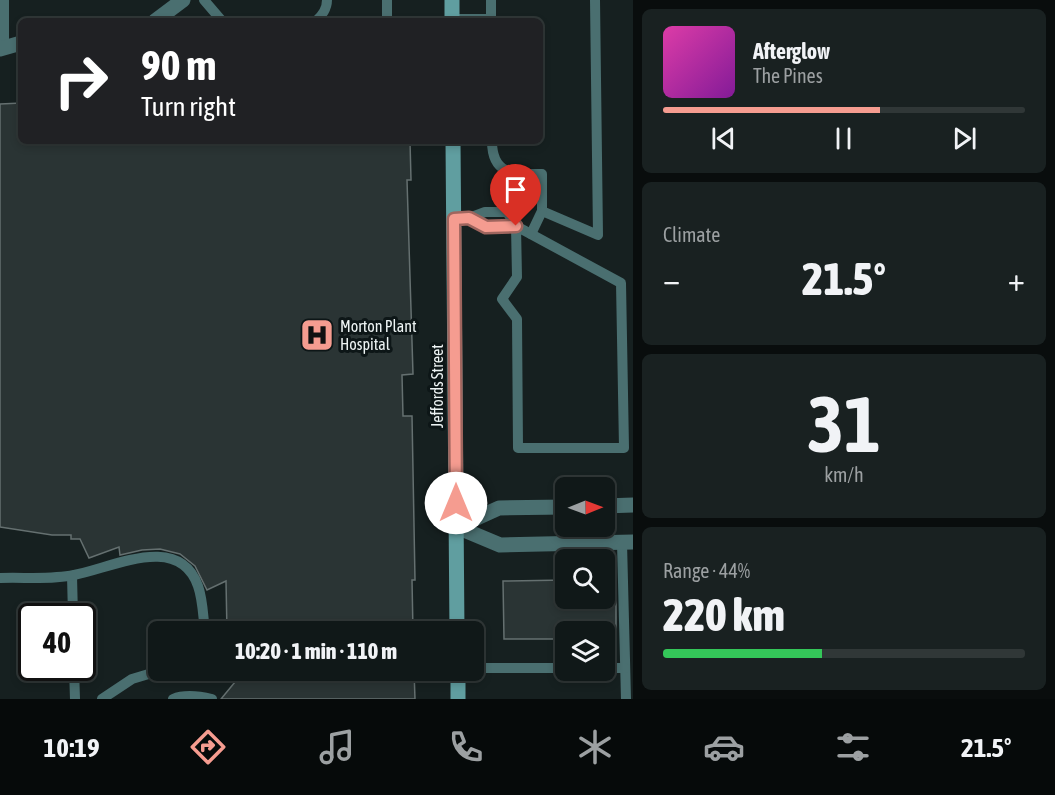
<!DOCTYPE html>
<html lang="en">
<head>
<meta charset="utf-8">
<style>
	body { margin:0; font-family:"Asap Condensed",sans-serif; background:#192121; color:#f1f3f6; height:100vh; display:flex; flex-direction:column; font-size:22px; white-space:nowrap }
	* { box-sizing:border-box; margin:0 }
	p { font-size:20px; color:#9ca0a2 }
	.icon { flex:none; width:33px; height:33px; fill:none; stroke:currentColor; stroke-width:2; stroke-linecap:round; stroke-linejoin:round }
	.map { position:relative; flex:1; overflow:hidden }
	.drawer { display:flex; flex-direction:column; gap:9px; padding:9px; background:#090d0d; width:422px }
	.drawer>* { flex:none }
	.banner { position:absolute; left:18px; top:18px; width:525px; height:126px; border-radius:9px; box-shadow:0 3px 9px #0003,0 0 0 2px #303737; background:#202124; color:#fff; overflow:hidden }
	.needle { width:39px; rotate:89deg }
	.tools { position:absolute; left:555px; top:477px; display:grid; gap:12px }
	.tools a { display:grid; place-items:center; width:60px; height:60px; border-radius:9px; background:#101818; box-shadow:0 3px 9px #0003,0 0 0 2px #303737; font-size:30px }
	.speed { position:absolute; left:18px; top:603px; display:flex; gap:12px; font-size:30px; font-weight:700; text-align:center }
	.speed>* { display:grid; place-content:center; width:78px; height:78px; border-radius:50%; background:#101818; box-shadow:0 3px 9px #0003,0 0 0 2px #303737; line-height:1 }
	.speed .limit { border:3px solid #111; border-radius:9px; background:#fff; color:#111 }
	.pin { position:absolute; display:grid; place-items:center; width:51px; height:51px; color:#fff; margin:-62px -26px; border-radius:50% 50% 50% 0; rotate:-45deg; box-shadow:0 0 6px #0007 }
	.pin .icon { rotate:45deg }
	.me { position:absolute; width:66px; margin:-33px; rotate:0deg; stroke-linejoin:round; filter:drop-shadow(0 0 4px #0008) }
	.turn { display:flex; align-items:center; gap:21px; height:126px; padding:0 24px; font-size:27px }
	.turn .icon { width:78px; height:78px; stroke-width:2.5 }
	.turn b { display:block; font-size:42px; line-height:51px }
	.big { font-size:45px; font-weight:800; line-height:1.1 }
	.drawer .card { flex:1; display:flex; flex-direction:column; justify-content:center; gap:9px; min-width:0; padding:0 21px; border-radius:9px; background:#192121 }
	.drawer .dial { align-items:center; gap:0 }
	.dial b { font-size:78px; line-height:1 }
	.song { display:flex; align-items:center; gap:18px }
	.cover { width:72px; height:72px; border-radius:9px; background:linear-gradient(135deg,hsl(320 70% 55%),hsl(290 70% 35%)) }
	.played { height:6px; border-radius:3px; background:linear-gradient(90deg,#f59c90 60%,#303737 60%) }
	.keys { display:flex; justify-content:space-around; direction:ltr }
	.heat { display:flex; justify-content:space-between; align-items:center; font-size:33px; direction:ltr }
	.charge { height:9px; border-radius:4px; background:linear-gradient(90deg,#34c759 44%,#303737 0) }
	.trip { position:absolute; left:148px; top:621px; width:336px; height:60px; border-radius:9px; background:#101818; box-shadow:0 3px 9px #0003,0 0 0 2px #303737; font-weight:800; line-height:60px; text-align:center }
	.menu { display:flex; height:96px; justify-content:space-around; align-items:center; background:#060a0a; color:#9ca0a2 }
	.menu .icon { width:42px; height:42px }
	.menu .selected { color:#f59c90 }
	.menu b { font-size:27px; color:#f1f3f6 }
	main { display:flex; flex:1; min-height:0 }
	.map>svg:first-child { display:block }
	.building { fill:#2a3434; stroke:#657070; stroke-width:1.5 }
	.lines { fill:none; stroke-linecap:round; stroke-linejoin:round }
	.lane { stroke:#4a6f70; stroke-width:10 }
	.street { stroke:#4a6f70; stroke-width:15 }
	.secondary { stroke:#609ea0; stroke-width:15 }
	.route-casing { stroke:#9f655e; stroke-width:15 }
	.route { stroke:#f59c90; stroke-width:10 }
	.labels { text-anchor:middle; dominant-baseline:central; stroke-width:6; stroke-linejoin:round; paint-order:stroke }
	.poi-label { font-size:16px; fill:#eef4f4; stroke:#0d1617; text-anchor:start }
	.street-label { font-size:16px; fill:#eef4f4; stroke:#0d1617 }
</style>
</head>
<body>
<main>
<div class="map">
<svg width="634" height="699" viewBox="0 0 634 699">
	<rect width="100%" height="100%" fill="#162020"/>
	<g class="building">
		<polygon points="21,103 21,141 410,141 411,180 407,180 413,374 402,375 403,416 412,416 415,580 412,580 413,632 227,632 226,581 207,590 195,566 180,554 160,549 142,550 120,555 119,547 89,558 80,539 71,539 71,535 52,535 0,527 0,104"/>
		<polygon points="566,580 566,598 616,598 616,632 566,632 566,639 504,639 503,581"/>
		<polygon points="221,670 414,670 415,699 221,699 235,682"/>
	</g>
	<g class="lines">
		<g class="lane">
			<polyline points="4,0 4,48"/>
			<polyline points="204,0 222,21"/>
			<polyline points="387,0 387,21"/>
			<polyline points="491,0 491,21"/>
			<polyline points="452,19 491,19"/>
			<path d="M316 21C322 16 327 8 327 0"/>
			<path d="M492 141C492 176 515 174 542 174V211L598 235 595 0"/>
			<polyline points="516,226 517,277 502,299 517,319 518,448 624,448 621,283 516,226 507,212 485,212 469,218 486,227 516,226"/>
			<polyline points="531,234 542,211"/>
			<polyline points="622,543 626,699"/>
			<polyline points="72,576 73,616"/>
			<path d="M0 578C24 577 51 580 74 575 112 568 179 532 198 586 203 600 203 616 205 632"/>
			<polyline points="74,668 75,699"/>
			<polyline points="474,668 566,668"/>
			<polyline points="604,668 625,668"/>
			<polyline points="102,699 132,679 162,670"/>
			<path d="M173 699C185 694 199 696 212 699"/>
		</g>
		<g class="street">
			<polyline points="155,21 183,0"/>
			<polyline points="0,49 21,43"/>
			<polyline points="604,506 634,505"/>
			<polyline points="457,527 500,545 634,542"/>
			<polyline points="457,527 499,508 566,507"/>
		</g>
		<g class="secondary">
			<polyline points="452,0 452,21"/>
			<polyline points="453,141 457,632"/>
			<polyline points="458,670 458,699"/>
		</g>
	</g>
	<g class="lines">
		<defs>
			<polyline id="route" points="456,503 454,219 469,218 486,227 516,226"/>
		</defs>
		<use href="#route" class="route-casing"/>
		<use href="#route" class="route"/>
	</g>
	<defs>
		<symbol id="hospital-square" viewBox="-11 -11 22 22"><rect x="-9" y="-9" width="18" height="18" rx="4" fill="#f59c90" stroke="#0d1617"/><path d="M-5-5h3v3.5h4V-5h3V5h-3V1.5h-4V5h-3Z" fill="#111"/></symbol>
	</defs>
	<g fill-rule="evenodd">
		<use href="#hospital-square" x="298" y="316" width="38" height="38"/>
	</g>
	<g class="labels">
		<g class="poi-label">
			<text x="340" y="326">Morton Plant<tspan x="340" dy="18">Hospital</tspan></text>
		</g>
		<g class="street-label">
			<text transform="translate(437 386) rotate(-90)">Jeffords Street</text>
		</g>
	</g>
</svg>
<div class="tools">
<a><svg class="needle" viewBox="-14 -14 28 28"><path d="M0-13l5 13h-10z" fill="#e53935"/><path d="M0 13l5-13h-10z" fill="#9ca0a2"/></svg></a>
<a><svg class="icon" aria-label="search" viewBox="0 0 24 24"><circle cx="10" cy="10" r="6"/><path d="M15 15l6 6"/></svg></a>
<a><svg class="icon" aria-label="layers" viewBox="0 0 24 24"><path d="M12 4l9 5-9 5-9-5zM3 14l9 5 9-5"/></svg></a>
</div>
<div class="speed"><div class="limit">40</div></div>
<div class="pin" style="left:516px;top:226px;background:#d93025"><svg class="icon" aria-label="arrive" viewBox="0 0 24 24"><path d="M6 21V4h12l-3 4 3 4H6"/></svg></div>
<svg class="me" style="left:456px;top:503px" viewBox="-20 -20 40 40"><circle r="19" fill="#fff"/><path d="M0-13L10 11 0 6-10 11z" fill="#f59c90"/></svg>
<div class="trip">10:20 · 1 min · 110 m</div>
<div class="banner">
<div class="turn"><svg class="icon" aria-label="right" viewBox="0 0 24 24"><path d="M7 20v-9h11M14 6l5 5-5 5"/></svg><div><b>90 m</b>Turn right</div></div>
</div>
</div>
<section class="drawer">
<div class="card">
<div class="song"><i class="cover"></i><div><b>Afterglow</b><p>The Pines</p></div></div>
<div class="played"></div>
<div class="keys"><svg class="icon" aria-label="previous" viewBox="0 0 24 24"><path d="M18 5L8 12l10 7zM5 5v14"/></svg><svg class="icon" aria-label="pause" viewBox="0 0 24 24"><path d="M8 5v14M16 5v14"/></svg><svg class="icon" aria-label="next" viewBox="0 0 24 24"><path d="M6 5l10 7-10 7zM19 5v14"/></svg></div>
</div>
<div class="card"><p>Climate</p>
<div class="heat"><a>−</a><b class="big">21.5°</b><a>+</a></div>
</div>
<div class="card dial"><b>31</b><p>km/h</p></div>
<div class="card"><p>Range · 44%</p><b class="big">220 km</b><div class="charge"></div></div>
</section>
</main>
<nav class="menu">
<b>10:19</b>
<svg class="icon selected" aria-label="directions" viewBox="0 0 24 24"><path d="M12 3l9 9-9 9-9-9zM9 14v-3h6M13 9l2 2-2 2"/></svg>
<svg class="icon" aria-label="music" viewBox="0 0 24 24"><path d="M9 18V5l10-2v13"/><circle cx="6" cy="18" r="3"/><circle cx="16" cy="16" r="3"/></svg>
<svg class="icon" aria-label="phone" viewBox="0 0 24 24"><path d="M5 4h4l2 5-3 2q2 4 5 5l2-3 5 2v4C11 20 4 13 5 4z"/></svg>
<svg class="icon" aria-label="climate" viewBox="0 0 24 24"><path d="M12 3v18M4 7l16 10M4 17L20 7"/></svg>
<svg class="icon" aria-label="car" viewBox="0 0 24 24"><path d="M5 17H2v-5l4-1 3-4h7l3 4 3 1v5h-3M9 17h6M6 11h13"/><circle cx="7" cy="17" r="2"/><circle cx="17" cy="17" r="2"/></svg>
<svg class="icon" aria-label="filters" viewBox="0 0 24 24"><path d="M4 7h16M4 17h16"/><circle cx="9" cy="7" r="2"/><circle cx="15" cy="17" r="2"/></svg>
<b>21.5°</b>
</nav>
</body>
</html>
